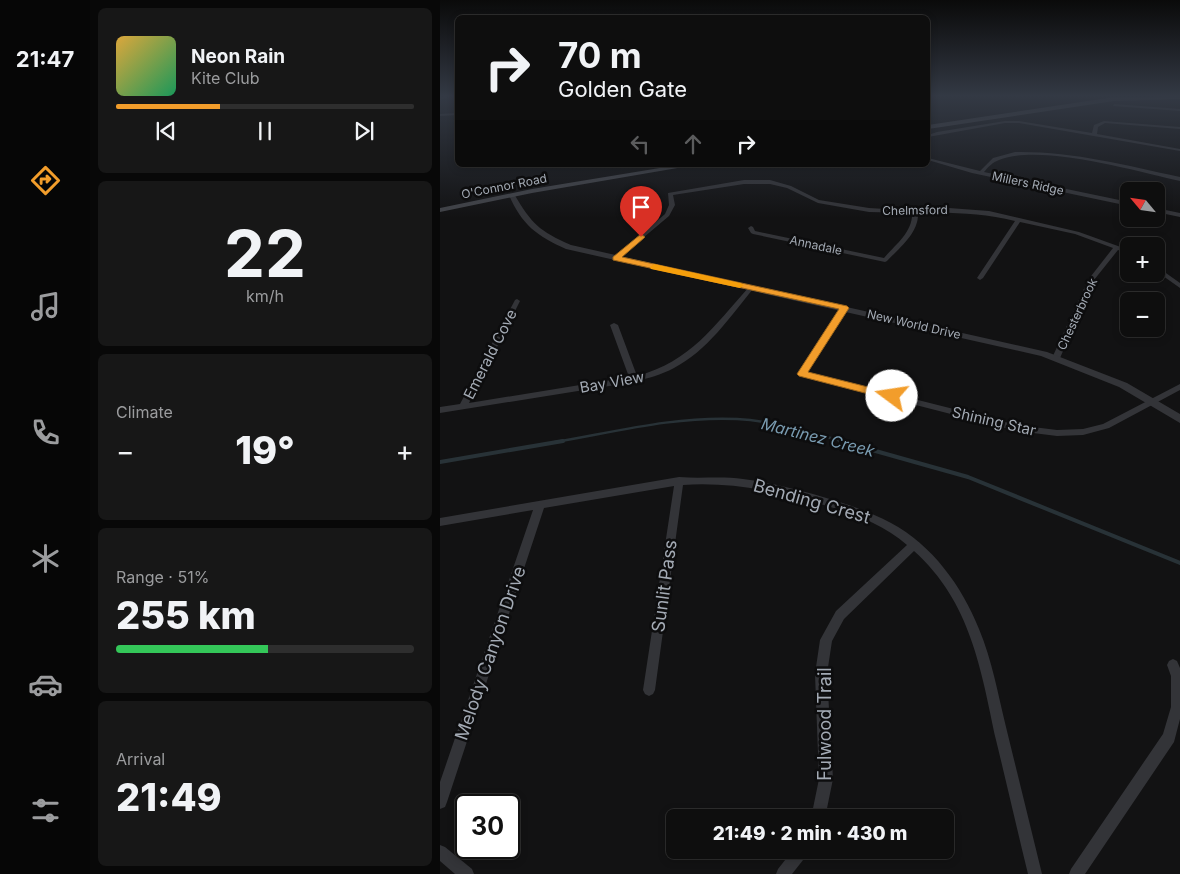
<!DOCTYPE html>
<html lang="en">
<head>
<meta charset="utf-8">
<style>
	body { margin:0; font-family:Inter,sans-serif; background:#171717; color:#f1f3f6; height:100vh; display:flex; flex-direction:column; font-size:19px; white-space:nowrap }
	* { box-sizing:border-box; margin:0 }
	p { font-size:16px; color:#9b9c9e }
	.icon { flex:none; width:28px; height:28px; fill:none; stroke:currentColor; stroke-width:2; stroke-linecap:round; stroke-linejoin:round }
	.map { position:relative; flex:1; overflow:hidden }
	.side { display:flex; flex-direction:column; gap:8px; padding:8px; background:#080808; width:350px }
	.side>* { flex:none }
	.top-card { position:absolute; left:15px; top:15px; width:475px; height:152px; border-radius:8px; box-shadow:0 2px 8px #0003,0 0 0 1px #2e2e2e; background:#0e0e0e; color:#f1f3f6; overflow:hidden }
	.needle { width:32px; rotate:299deg }
	.fabs { position:absolute; left:680px; top:182px; display:grid; gap:10px }
	.fabs a { display:grid; place-items:center; width:45px; height:45px; border-radius:8px; background:#0e0e0e; box-shadow:0 2px 8px #0003,0 0 0 1px #2e2e2e; font-size:25px }
	.speed { position:absolute; left:15px; top:794px; display:flex; gap:10px; font-size:25px; font-weight:700; text-align:center }
	.speed>* { display:grid; place-content:center; width:65px; height:65px; border-radius:50%; background:#0e0e0e; box-shadow:0 2px 8px #0003,0 0 0 1px #2e2e2e; line-height:1 }
	.speed .limit { border:2px solid #111; border-radius:8px; background:#fff; color:#111 }
	.pin { position:absolute; display:grid; place-items:center; width:42px; height:42px; color:#fff; margin:-51px -21px; border-radius:50% 50% 50% 0; rotate:-45deg; box-shadow:0 0 5px #0007 }
	.pin .icon { rotate:45deg }
	.me { position:absolute; width:55px; margin:-28px; rotate:284deg; stroke-linejoin:round; filter:drop-shadow(0 0 4px #0008) }
	.turn { display:flex; align-items:center; gap:18px; height:105px; padding:0 20px; font-size:22px }
	.turn .icon { width:65px; height:65px; stroke-width:2.5 }
	.turn b { display:block; font-size:35px; line-height:42px }
	.lanes { display:flex; align-items:center; height:48px; padding:0 20px; background:#0003; justify-content:center; gap:25px; direction:ltr }
	.lanes .off { opacity:.35 }
	.big { font-size:38px; font-weight:800; line-height:1.1 }
	.side .tile { flex:1; display:flex; flex-direction:column; justify-content:center; gap:8px; min-width:0; padding:0 18px; border-radius:8px; background:#171717 }
	.side .dial { align-items:center; gap:0 }
	.dial b { font-size:65px; line-height:1 }
	.song { display:flex; align-items:center; gap:15px }
	.cover { width:60px; height:60px; border-radius:8px; background:linear-gradient(135deg,hsl(40 70% 55%),hsl(150 70% 35%)) }
	.played { height:5px; border-radius:2px; background:linear-gradient(90deg,#f29d2b 35%,#2e2e2e 35%) }
	.keys { display:flex; justify-content:space-around; direction:ltr }
	.heat { display:flex; justify-content:space-between; align-items:center; font-size:28px; direction:ltr }
	.charge { height:8px; border-radius:4px; background:linear-gradient(90deg,#34c759 51%,#2e2e2e 0) }
	.trip { position:absolute; left:226px; top:809px; width:288px; height:50px; border-radius:8px; background:#0e0e0e; box-shadow:0 2px 8px #0003,0 0 0 1px #2e2e2e; font-weight:800; line-height:50px; text-align:center }
	main { display:flex; flex:1; min-height:0 }
	.menu { display:flex; flex-direction:column; width:90px; justify-content:space-around; align-items:center; background:#060606; color:#9b9c9e }
	.menu .icon { width:35px; height:35px }
	.menu .current { color:#f29d2b }
	.menu b { font-size:22px; color:#f1f3f6 }
	.map>svg:first-child { display:block }
	.lines { fill:none; stroke-linecap:round; stroke-linejoin:round }
	.stream-far1 { stroke:#283237; stroke-width:2.5 }
	.stream { stroke:#283237; stroke-width:4 }
	.minor { fill:#333438; fill-rule:evenodd }
	.tertiary { fill:#333438; fill-rule:evenodd }
	.secondary { fill:#414348; fill-rule:evenodd }
	.route { fill:#f29d2b; stroke:#9d661c }
	.slow { fill:#f59e0b }
	.labels { text-anchor:middle; dominant-baseline:central; stroke-width:5; stroke-linejoin:round; paint-order:stroke }
	.far-street-label { font-size:12px; fill:#a3aab4; stroke:#0d0d0e }
	.street-label { font-size:15px; fill:#a3aab4; stroke:#0d0d0e }
	.water-label { font-size:16px; font-style:italic; fill:#799bb0; stroke:#0d0d0e }
	.near-street-label { font-size:18px; fill:#a3aab4; stroke:#0d0d0e }
</style>
</head>
<body>
<main>
<nav class="menu">
<b>21:47</b>
<svg class="icon current" aria-label="directions" viewBox="0 0 24 24"><path d="M12 3l9 9-9 9-9-9zM9 14v-3h6M13 9l2 2-2 2"/></svg>
<svg class="icon" aria-label="music" viewBox="0 0 24 24"><path d="M9 18V5l10-2v13"/><circle cx="6" cy="18" r="3"/><circle cx="16" cy="16" r="3"/></svg>
<svg class="icon" aria-label="phone" viewBox="0 0 24 24"><path d="M5 4h4l2 5-3 2q2 4 5 5l2-3 5 2v4C11 20 4 13 5 4z"/></svg>
<svg class="icon" aria-label="climate" viewBox="0 0 24 24"><path d="M12 3v18M4 7l16 10M4 17L20 7"/></svg>
<svg class="icon" aria-label="car" viewBox="0 0 24 24"><path d="M5 17H2v-5l4-1 3-4h7l3 4 3 1v5h-3M9 17h6M6 11h13"/><circle cx="7" cy="17" r="2"/><circle cx="17" cy="17" r="2"/></svg>
<svg class="icon" aria-label="filters" viewBox="0 0 24 24"><path d="M4 7h16M4 17h16"/><circle cx="9" cy="7" r="2"/><circle cx="15" cy="17" r="2"/></svg>
</nav>
<section class="side">
<div class="tile">
<div class="song"><i class="cover"></i><div><b>Neon Rain</b><p>Kite Club</p></div></div>
<div class="played"></div>
<div class="keys"><svg class="icon" aria-label="previous" viewBox="0 0 24 24"><path d="M18 5L8 12l10 7zM5 5v14"/></svg><svg class="icon" aria-label="pause" viewBox="0 0 24 24"><path d="M8 5v14M16 5v14"/></svg><svg class="icon" aria-label="next" viewBox="0 0 24 24"><path d="M6 5l10 7-10 7zM19 5v14"/></svg></div>
</div>
<div class="tile dial"><b>22</b><p>km/h</p></div>
<div class="tile"><p>Climate</p>
<div class="heat"><a>−</a><b class="big">19°</b><a>+</a></div>
</div>
<div class="tile"><p>Range · 51%</p><b class="big">255 km</b><div class="charge"></div></div>
<div class="tile"><p>Arrival</p><b class="big">21:49</b></div>
</section>
<div class="map">
<svg width="740" height="874" viewBox="0 0 740 874">
	<rect width="100%" height="100%" fill="#121213"/>
	<g class="lines">
		<path class="stream-far1" d="M115 442C174 432 236 416 297 419 334 421 369 432 405 442"/>
		<g class="stream">
			<polyline points="400,441 528,477 740,563"/>
			<polyline points="0,462 123,441"/>
		</g>
		<g class="minor">
			<polygon points="5,96 11,96 0,100 0,98"/>
			<polygon points="674,104 740,109 740,111 673,106"/>
			<polygon points="18,113 18,115 0,116 0,114"/>
			<polygon points="565,121 579,121 652,133 654,125 664,121 740,127 740,129 665,123 658,127 657,134 740,149 740,151 579,123 565,123 488,137 488,135 497,132"/>
			<path d="M575 152C631 151 685 165 740 177V181C696 171 599 143 559 160 553 162 548 167 544 172L689 202V206L532 173 488 160V158L540 171 553 158Z"/>
			<path d="M304 180H330L351 186 379 200 429 208 462 210 509 208 549 211 639 232 689 250V254L678 250 654 280 620 358 616 360 612 358 648 280 673 248 635 234 580 222 543 278 540 280 537 278 575 221C542 213 512 212 478 213 479 233 459 248 447 261L445 262 313 234 311 233 308 228 311 226 313 227 315 231 444 258C455 245 473 232 472 213L429 212 378 203 347 188 330 184H304L233 195 235 205 229 216 178 259 173 258 225 214 229 205 228 193Z"/>
			<polygon points="716,208 740,213 740,217 716,212"/>
			<polygon points="716,266 740,283 740,288 716,271"/>
			<path d="M311 286 313 287V289C290 317 267 351 234 368 221 375 208 378 194 382L0 413V407L20 404 75 300 77 299 80 301 29 403 189 377 170 325 174 323 178 325 197 376C251 361 273 327 309 287Z"/>
			<polygon points="404,306 407,308 367,372 577,425 617,430 643,429 663,424 740,384 740,390 669,428 643,435 617,436 577,431 359,375 358,373 359,371 401,308"/>
			<path d="M239 477C260 479 282 476 303 479 327 482 350 488 373 494 400 502 427 510 451 523 492 545 522 586 539 629 552 660 558 694 566 727 578 776 590 825 602 874H588C577 829 567 785 556 740 541 670 531 602 474 551L404 619 392 641 387 674 393 779 385 818H371L379 779 375 674 380 640 396 611 467 545C441 522 406 511 373 502 330 490 288 482 243 485L215 690 213 694 209 696 205 694 203 690 234 486 104 508 7 802 5 807 0 809V782L93 510 0 526V518Z"/>
			<polygon points="733,659 737,661 740,668 740,719 734,742 645,874 629,874 631,869 723,734 731,707 731,676 727,665 729,661"/>
			<polygon points="0,845 5,847 32,869 34,874 15,874 0,861"/>
			<polygon points="353,850 369,850 367,855 352,874 336,874 338,869"/>
		</g>
		<path class="tertiary" d="M70 194H74C92 224 99 231 131 245L607 352 687 383 740 414V423L679 387 601 356 126 249C97 236 82 225 69 195Z"/>
		<g class="secondary">
			<polygon points="740,96 740,99 674,101 488,129 488,125 674,97"/>
			<polygon points="238,165 255,165 92,193 0,212 0,208 92,189"/>
		</g>
	</g>
	<linearGradient id="sky" x2="0" y2="1"><stop stop-color="#0a0a0a"/><stop offset="0.44" stop-color="#333944"/><stop offset="1" stop-color="#333944" stop-opacity="0"/></linearGradient>
	<rect width="740" height="218" fill="url(#sky)"/>
	<polygon class="route" points="201,234 205,237 204,238 182,257 407,306 409,308 368,372 456,394 456,399 452,400 359,376 357,374 399,309 173,260 173,257"/>
	<polygon class="slow" points="214,264 300,283 304,285 300,288 211,269 210,267"/>
	<g class="labels">
		<g class="far-street-label">
			<text transform="translate(588 183) rotate(12)">Millers Ridge</text>
			<text transform="translate(64 186) rotate(-11)">O'Connor Road</text>
			<text transform="translate(475 210) rotate(-1)">Chelmsford</text>
			<text transform="translate(376 245) rotate(12)">Annadale</text>
			<text transform="translate(637 314) rotate(-65)">Chesterbrook</text>
			<text transform="translate(474 324) rotate(13)">New World Drive</text>
		</g>
		<g class="street-label">
			<text transform="translate(50 354) rotate(-63)">Emerald Cove</text>
			<text transform="translate(172 382) rotate(-10)">Bay View</text>
			<text transform="translate(554 421) rotate(13)">Shining Star</text>
		</g>
		<g class="water-label">
			<text transform="translate(378 437) rotate(14)">Martinez Creek</text>
		</g>
		<g class="near-street-label">
			<text transform="translate(372 501) rotate(16)">Bending Crest</text>
			<text transform="translate(224 586) rotate(-82)">Sunlit Pass</text>
			<text transform="translate(50 653) rotate(-71)">Melody Canyon Drive</text>
			<text transform="translate(384 724) rotate(-90)">Fulwood Trail</text>
		</g>
	</g>
</svg>
<div class="fabs">
<a><svg class="needle" viewBox="-14 -14 28 28"><path d="M0-13l5 13h-10z" fill="#e53935"/><path d="M0 13l5-13h-10z" fill="#9b9c9e"/></svg></a>
<a>+</a>
<a>−</a>
</div>
<div class="speed"><div class="limit">30</div></div>
<div class="pin" style="left:201px;top:237px;background:#d93025"><svg class="icon" aria-label="arrive" viewBox="0 0 24 24"><path d="M6 21V4h12l-3 4 3 4H6"/></svg></div>
<svg class="me" style="left:452px;top:396px" viewBox="-20 -20 40 40"><circle r="19" fill="#fff"/><path d="M0-13L10 11 0 6-10 11z" fill="#f29d2b"/></svg>
<div class="trip">21:49 · 2 min · 430 m</div>
<div class="top-card">
<div class="turn"><svg class="icon" aria-label="right" viewBox="0 0 24 24"><path d="M7 20v-9h11M14 6l5 5-5 5"/></svg><div><b>70 m</b>Golden Gate</div></div>
<div class="lanes"><svg class="icon off" aria-label="left" viewBox="0 0 24 24"><path d="M17 20v-9H6M10 6l-5 5 5 5"/></svg><svg class="icon off" aria-label="ahead" viewBox="0 0 24 24"><path d="M12 20V5M6 11l6-6 6 6"/></svg><svg class="icon" aria-label="right" viewBox="0 0 24 24"><path d="M7 20v-9h11M14 6l5 5-5 5"/></svg></div>
</div>
</div>
</main>
</body>
</html>
